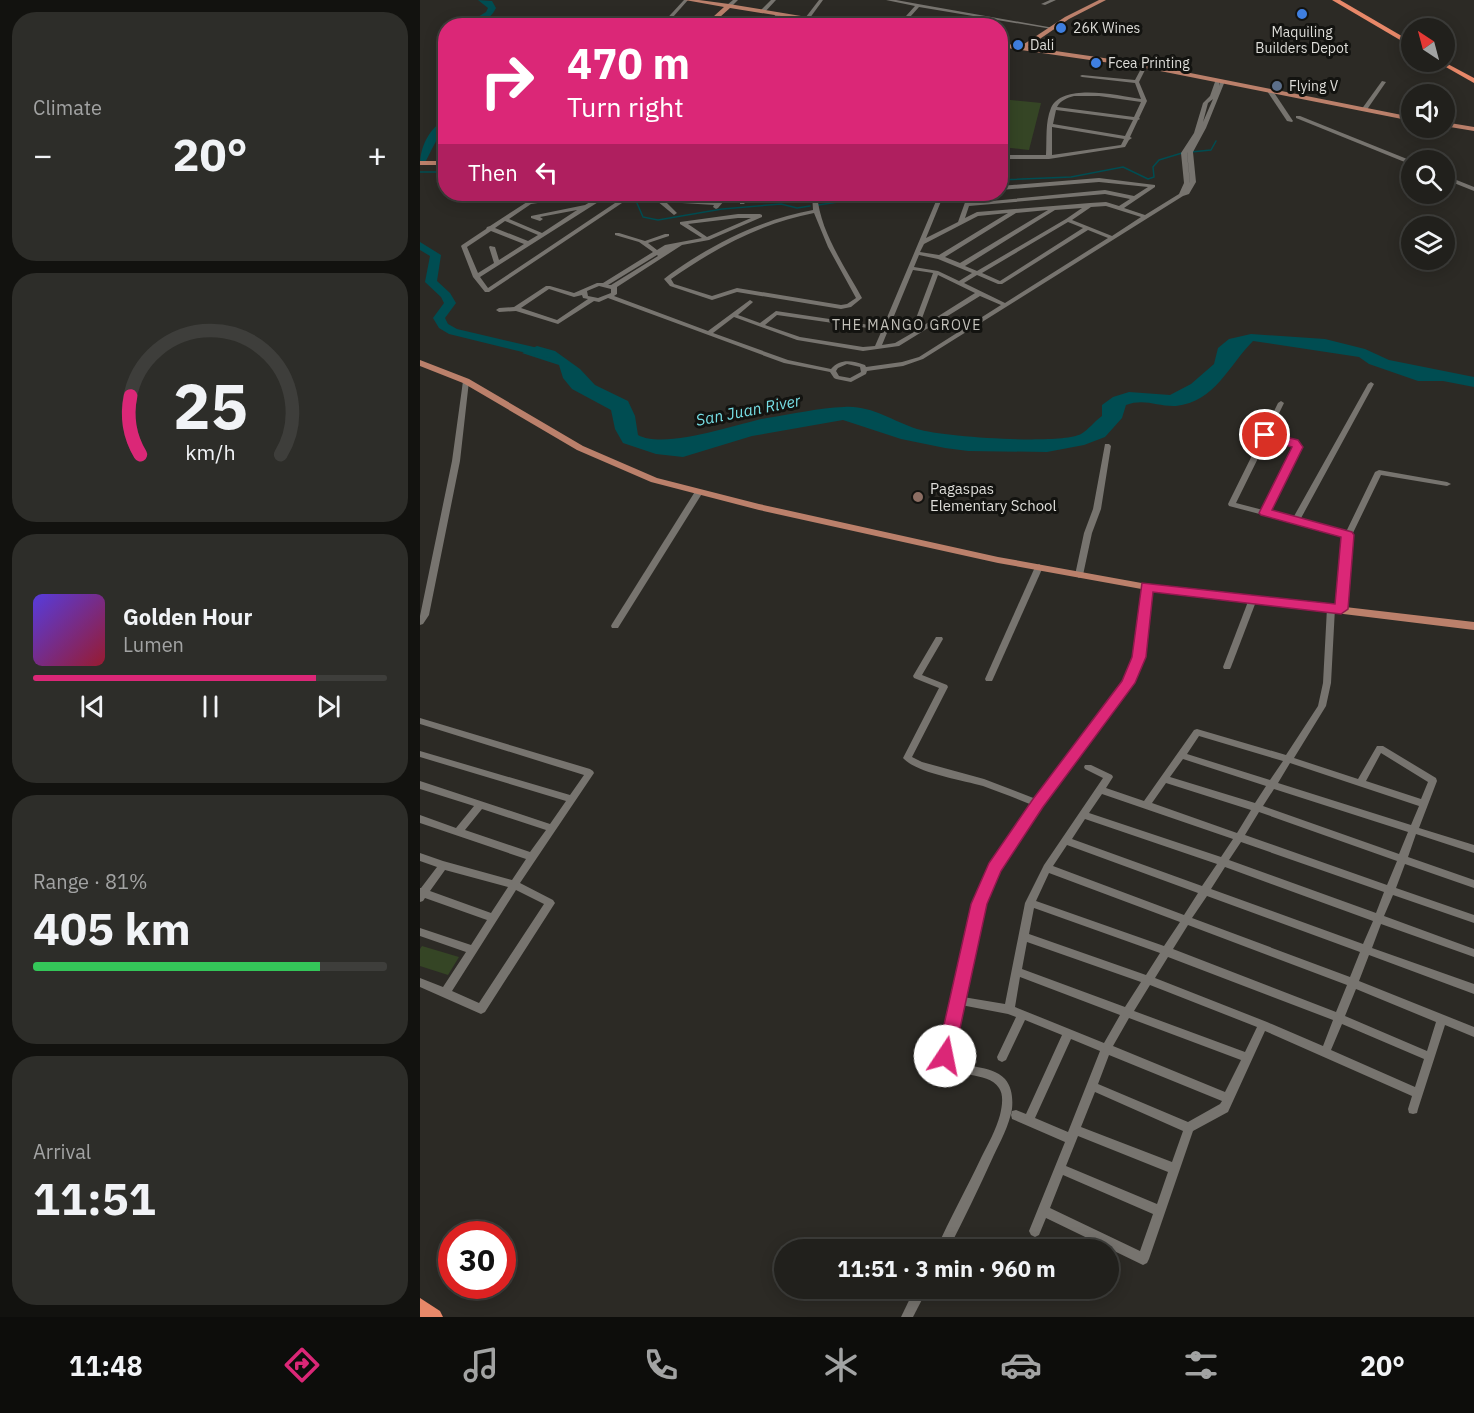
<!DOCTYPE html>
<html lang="en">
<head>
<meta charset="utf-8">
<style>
	body { margin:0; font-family:"IBM Plex Sans",sans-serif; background:#2d2d29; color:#f1f3f6; height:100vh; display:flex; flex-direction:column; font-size:22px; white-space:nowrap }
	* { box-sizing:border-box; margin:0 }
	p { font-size:20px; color:#a2a3a3 }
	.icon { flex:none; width:33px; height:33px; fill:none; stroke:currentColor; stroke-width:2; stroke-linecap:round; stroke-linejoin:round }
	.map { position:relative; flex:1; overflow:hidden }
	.panel { display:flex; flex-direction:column; gap:12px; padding:12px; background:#12120f; width:420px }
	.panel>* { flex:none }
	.hud { position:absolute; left:18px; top:18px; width:570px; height:183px; border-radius:24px; box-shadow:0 3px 15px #0003,0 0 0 2px #3e3e3b; background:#db2777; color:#fff; overflow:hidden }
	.needle { width:39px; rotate:324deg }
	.buttons { position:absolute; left:981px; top:18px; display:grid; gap:12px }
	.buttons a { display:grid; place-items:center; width:54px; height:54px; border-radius:50%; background:#21201c; box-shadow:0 3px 15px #0003,0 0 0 2px #3e3e3b; font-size:30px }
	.speed { position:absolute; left:18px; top:1221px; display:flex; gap:12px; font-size:30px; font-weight:700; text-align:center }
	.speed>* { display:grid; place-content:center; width:78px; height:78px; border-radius:50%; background:#21201c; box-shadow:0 3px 15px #0003,0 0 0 2px #3e3e3b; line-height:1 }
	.speed .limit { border:9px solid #d22; background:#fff; color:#111 }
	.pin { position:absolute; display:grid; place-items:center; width:51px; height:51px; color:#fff; margin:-26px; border:3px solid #fff; border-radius:50%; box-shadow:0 2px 6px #0007 }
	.me { position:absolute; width:66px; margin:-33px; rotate:11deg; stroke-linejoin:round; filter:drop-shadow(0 0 4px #0008) }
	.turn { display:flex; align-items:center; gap:21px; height:126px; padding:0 30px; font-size:27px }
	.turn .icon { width:78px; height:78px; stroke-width:2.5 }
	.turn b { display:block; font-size:42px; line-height:51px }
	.then { display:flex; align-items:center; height:57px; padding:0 30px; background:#0003; gap:12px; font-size:22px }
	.big { font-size:45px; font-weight:700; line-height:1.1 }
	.panel .tile { flex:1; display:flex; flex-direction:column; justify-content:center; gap:9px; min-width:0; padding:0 21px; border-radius:24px; background:#2d2d29 }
	.panel .dial { align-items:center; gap:0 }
	.dial svg { height:156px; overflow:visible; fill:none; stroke:#3e3e3b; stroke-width:7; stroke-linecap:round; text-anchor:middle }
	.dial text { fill:#f1f3f6; stroke:none }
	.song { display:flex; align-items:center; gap:18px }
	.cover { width:72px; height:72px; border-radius:9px; background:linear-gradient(135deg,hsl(250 70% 55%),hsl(350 70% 35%)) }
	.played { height:6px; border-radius:3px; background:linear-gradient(90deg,#db2777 80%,#3e3e3b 80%) }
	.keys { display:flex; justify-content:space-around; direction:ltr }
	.heat { display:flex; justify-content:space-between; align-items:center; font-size:33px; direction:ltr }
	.charge { height:9px; border-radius:4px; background:linear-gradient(90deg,#34c759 81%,#3e3e3b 0) }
	.trip { position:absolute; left:354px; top:1239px; width:345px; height:60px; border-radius:30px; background:#21201c; box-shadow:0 3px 15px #0003,0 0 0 2px #3e3e3b; font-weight:700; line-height:60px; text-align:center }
	.menu { display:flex; height:96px; justify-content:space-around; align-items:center; background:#0d0d0b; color:#a2a3a3 }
	.menu .icon { width:42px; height:42px }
	.menu .selected { color:#db2777 }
	.menu b { font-size:27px; color:#f1f3f6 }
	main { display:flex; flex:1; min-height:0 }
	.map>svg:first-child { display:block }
	.green { fill:#354525 }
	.water { fill:#004d52 }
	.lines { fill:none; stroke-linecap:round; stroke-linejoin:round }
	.stream { stroke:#004d52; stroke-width:1.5 }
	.river { fill:#004d52; fill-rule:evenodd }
	.minor { fill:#77746f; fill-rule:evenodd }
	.major { fill:#bb806b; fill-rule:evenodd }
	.highway { fill:#e88869; fill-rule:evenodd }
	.route { fill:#db2777; stroke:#8e194d; stroke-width:1.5 }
	.shop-dot { fill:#3f7fe0; stroke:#131310; stroke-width:2 }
	.service-dot { fill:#5c6f8a; stroke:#131310; stroke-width:2 }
	.education-dot { fill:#8d6e63; stroke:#131310; stroke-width:2 }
	.labels { text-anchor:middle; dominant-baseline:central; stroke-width:6; stroke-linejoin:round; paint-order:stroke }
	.far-poi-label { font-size:14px; fill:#deddd9; stroke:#131310; text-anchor:start }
	.far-neighbourhood-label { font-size:14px; letter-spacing:1.5px; fill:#c4c2bb; stroke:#131310 }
	.poi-label { font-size:15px; fill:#deddd9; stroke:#131310; text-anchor:start }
	.water-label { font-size:16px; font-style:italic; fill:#76dde4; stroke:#131310 }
</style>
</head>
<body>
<main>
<section class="panel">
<div class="tile"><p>Climate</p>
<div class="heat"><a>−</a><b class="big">20°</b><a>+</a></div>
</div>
<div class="tile dial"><svg viewBox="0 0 100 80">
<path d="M14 69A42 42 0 1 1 86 69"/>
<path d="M14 69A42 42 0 0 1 9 39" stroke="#db2777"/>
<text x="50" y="56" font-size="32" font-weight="700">25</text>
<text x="50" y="72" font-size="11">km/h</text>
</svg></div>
<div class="tile">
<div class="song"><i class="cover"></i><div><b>Golden Hour</b><p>Lumen</p></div></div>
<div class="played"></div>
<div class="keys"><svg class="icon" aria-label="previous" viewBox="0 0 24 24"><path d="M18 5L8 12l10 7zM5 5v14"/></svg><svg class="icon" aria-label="pause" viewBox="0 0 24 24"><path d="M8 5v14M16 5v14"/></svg><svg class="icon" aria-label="next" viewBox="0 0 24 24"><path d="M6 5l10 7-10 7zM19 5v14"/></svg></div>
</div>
<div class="tile"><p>Range · 81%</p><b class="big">405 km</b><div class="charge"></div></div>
<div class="tile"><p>Arrival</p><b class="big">11:51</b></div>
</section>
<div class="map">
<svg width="1054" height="1317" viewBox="0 0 1054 1317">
	<rect width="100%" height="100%" fill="#2c2a25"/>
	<g class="green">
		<polygon points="581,99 621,103 609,150 581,147"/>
		<polygon points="2,946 39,957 28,975 0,966 0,949"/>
	</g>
	<path class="water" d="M831 334 905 339 945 349 969 360 1054 377V387L1023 381H998L949 364 939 357 833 341C809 365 795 402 756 406 738 407 725 398 706 405L702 418 685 437 664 445 627 452 548 451 525 448 481 439 423 420 332 436 263 457 236 454 203 443 195 429 191 410 152 389 143 378 139 365 102 353 117 346 135 351 160 369 175 385 208 401 215 416 218 435C245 450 316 424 347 418 372 414 399 408 424 407 451 405 472 421 497 429 522 437 640 445 661 434 668 430 675 421 682 416V405L693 397 709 392 750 395 771 384 794 364 798 348 809 339Z"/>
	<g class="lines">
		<g class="stream">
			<polyline points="771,152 791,150 796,141"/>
			<polyline points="0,172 26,172"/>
			<polyline points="580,180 651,177 703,167 728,179 734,177 733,167 739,160 762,153"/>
			<polyline points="213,194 223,217 238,220 302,209 361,204 377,208 390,206"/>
			<polyline points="398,205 472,194"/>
		</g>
		<g class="river">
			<path d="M58 0 72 1 76 8C70 21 57 26 43 26L66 12 68 8Z"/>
			<path d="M26 119V128C15 139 12 151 4 164L0 165C0 147 9 128 26 119Z"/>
			<polygon points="0,242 21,255 17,281 30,293 36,303 25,318 28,324 37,329 131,351 131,357 127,358 29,334 19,328 13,318 24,303 21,297 5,282 10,256 0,250"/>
		</g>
		<g class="minor">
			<polygon points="264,0 268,0 245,26 240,26"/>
			<polygon points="313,0 318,0 311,7 307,7 307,5"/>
			<polygon points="351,0 356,0 344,13 340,13 340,11"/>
			<polygon points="399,0 403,0 384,26 379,26"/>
			<polygon points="466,0 476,0 498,4 634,28 632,29 499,7 482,26 477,26 495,6"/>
			<polygon points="630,0 636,0 625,5 621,4"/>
			<polygon points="357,13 361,14 351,26 346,26"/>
			<path d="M723 65 727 66 719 82 727 101 719 118 720 119 718 120 710 137 712 138 709 140 705 147 629 159H580V155H626C627 140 625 122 631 108 643 82 699 96 721 99L715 83 662 77 660 76 662 75 715 80ZM654 96H679L721 102 714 117 637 107C641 100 647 98 654 96ZM636 110 713 120 705 136 633 124ZM632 127 704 139 701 145 632 155Z"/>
			<path d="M796 79 800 80 799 86 801 80 805 81 786 128 773 152 776 182 769 194 763 196 503 359 483 366 447 371 446 374 431 382 416 379 414 378 410 372 364 363 188 298 179 302 174 301 138 324 96 311 79 312 76 310 79 308 94 307 126 286H130L154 293 177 283H183L233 252 219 242 195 235V233H199L225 241 245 234H249V236L228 243 237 250 245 245 282 238 260 224V222L318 214H340L342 215V217L289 240 262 245 197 287V294L194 296 288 331 330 300 333 302 332 303 318 315 340 323 356 311 463 327 519 194H524L506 238 538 222 548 194H553L550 203 685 190 714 196 728 187 679 182 580 190V186L679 178 735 185V187L704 208 725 215 759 194 764 183 761 153 774 133 783 103 790 96ZM793 99 783 122 788 103ZM767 152 770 182V183L767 153ZM685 194 710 199 699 206 686 202 670 203 557 212 545 218 549 206ZM686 206 721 217 692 236 652 220 671 207ZM662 208 646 219 557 271 545 266 635 210ZM628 210 540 263 525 257 596 213ZM588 213 519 255 500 252 504 244 558 216ZM318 218H331L287 237 268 224ZM648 222 663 228 580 281 562 273ZM668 230 688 238 585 303 544 283 557 275 578 284H582ZM237 255 238 256 191 285H188ZM499 255 518 259 552 273 539 281 518 271 494 267ZM493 270 513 273 495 321 494 332 475 343 462 345ZM518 275 555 293 501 327V321ZM179 286 191 289V293L178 298 168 296 167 291ZM129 289 154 297 162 295 163 298 168 299 137 320 101 308ZM560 296 581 305 499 357 482 362 446 367 445 365C432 361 421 358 411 369L368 360 293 333 314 317 377 340 443 351 479 346ZM357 315 462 330 455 346 443 347 380 337 345 325ZM427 364 440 367 441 372 430 378 419 376 416 371 418 368Z"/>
			<polygon points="962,81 966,82 946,111 942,111 941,110"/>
			<polygon points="850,89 853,91 873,121 872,122 867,121 847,91"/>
			<polygon points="876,116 880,116 992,161 992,165 876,118"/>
			<polygon points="1024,175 1054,187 1054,191 1024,179"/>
			<path d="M157 194 181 195 186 194 188 195 187 196 202 203 69 292H65L53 277 41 246 42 245 66 229 67 227 70 226 107 202ZM164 196 177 198 165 205 111 216V218L120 221 123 219 120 217 157 210 122 233 89 219 111 204ZM183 199 195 203 68 288 60 277ZM85 221 118 235 108 241 75 228ZM71 231 104 244 79 260 75 247 70 246 69 247 74 263 58 273 47 247Z"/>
			<polygon points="232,194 237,194 242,199 297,202 304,194 310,194 298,208 296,209 293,207 294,205 246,202 257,213 254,215 237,201"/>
			<polygon points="327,194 333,194 324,204 320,204 320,202"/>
			<polygon points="351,194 357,194 350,203 346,203 345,202"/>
			<path d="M392 194H397C400 232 424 265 442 298L431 307 421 309 317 292 292 300 250 286 244 279C252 272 262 266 271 260 309 236 349 218 393 210ZM394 213 408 247 436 298 427 304 421 305 317 288 292 296 254 284 251 279C294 249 341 223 394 213Z"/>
			<polygon points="46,379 49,381 40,461 9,615 3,624 0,625 0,616 32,461 43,381"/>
			<path d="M951 382 954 384 880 520 926 532 955 472 959 470 1027 482 1031 484 1027 486 961 475 932 535 925 609 921 612 917 609 924 536 809 506 808 504 858 403 861 401 864 403 849 434 876 441 882 447 849 512 873 518 948 384ZM848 438 872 445 874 447 843 510 816 503Z"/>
			<polygon points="685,444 689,444 691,446 681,509 672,533 663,575 659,578 655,575 664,533 673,509"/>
			<polygon points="276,490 279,490 283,492 198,628 192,628 191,626 192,624"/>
			<polygon points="619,564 623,567 573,679 572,681 566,681 565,679 615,567"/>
			<path d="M727 584 731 587 723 657 712 683 621 806 579 869 564 904 543 997 585 1004 605 903 624 865 683 778 665 769 664 767 665 765H671L692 775 693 777 686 788 724 801 774 730 777 729 866 755 898 706 903 683 907 608 911 605 915 608 911 683 906 706 874 758 938 779 957 746H963L1016 778 1017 781 999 828 1054 845V853L996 834 988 857 1054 880V888L985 864 976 888 1054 915V923L973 895 964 916 1054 949V957L961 924 952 948 1054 984V994L949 955 939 981 1054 1027V1037L1025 1025 998 1109 997 1113 993 1114 989 1113 988 1109 992 1096 845 1031 808 1112 773 1131 729 1259 727 1263 723 1265 626 1218 619 1235 615 1237 611 1235 609 1231 645 1142 592 1119 591 1115 592 1111 596 1110 606 1114 642 1035 605 1020 586 1060 582 1062 578 1060 577 1057 596 1017 588 1014 541 1005 531 1055C544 1071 570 1063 585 1079 592 1087 593 1099 592 1109 589 1126 580 1142 573 1157 559 1188 544 1219 528 1250H516C530 1218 547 1188 561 1158 568 1144 576 1130 580 1115 582 1107 584 1095 579 1088 567 1069 533 1082 520 1056L554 904 572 864 612 805C596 798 579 792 563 786 542 780 496 773 483 758L519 688 494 678 493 676 516 637H522L523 639 502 675 527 685 528 687 492 757 502 762 564 779 616 799 704 682 715 657 723 587ZM779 736 863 761 850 780 767 754ZM961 753 1008 782 1001 799 946 781ZM763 759 846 786 835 803 750 777ZM870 763 999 806 991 825 858 783ZM746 783 831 810 817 833 732 803ZM854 789 988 832 979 854 843 806ZM682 794 813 839 801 857 669 813ZM839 812 977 861 967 885 825 835ZM665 819 797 864 782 886 652 839ZM821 842 964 892 956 913 809 860ZM647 845 778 893 764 915 633 866ZM805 867 953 921 943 944 791 889ZM629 873 760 922 744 946 616 901ZM787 896 940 952 930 977 772 918ZM614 908 740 953 726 975 609 934ZM768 925 927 985 916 1012 753 949ZM607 942 721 982 705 1007 602 969ZM748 957 913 1020 903 1046 847 1022 735 978ZM600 977 700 1015 684 1043 595 1007ZM730 985 837 1027 825 1052 714 1011ZM936 989 1016 1022 1007 1051 925 1016ZM709 1018 821 1060 805 1092 693 1046ZM922 1024 1004 1059 995 1087 911 1050ZM651 1039 680 1051 648 1132 615 1118ZM689 1055 802 1101 800 1104 768 1122 678 1084ZM675 1092 763 1131 752 1162 661 1127ZM658 1136 748 1172 737 1204 646 1166ZM643 1175 733 1214 720 1251 630 1208Z"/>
			<polygon points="833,596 837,599 811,667 810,669 804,669 803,667 829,599"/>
			<path d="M0 718 170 769 173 771 174 773 100 883 133 900 135 903 65 1012 61 1014 0 987V978L23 987 46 952 0 936V928L51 945 67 920 5 898 3 901 0 902V888H1L17 867 0 861V853L23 861 92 880 106 859 0 823V815L36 828 54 806 0 789V781L130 824 146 801 0 757V751L150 795 164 775 0 724ZM62 809 126 830 110 852 45 830ZM25 870 88 887 71 913 10 891ZM96 890 124 904 59 1003 32 991Z"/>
			<polygon points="495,1288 508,1288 493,1317 481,1317"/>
		</g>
		<g class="major">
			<polygon points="265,0 279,0 309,4 441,26 423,26 310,8 290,26 283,26 304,7"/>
			<polygon points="679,0 686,0 649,19 608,47 725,64 992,117 992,121 725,68 580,47 580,43 601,46 645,17"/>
			<polygon points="1024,122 1054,127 1054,131 1024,126"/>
			<rect x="0" y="161" width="26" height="4"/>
			<polygon points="0,360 49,379 163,446 237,478 339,504 578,557 727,584 1054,622 1054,630 727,590 578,563 339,510 231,482 157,450 43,383 0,366"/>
		</g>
		<g class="highway">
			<polygon points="912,0 920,0 992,42 992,47"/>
			<polygon points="1017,62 1024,62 1054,78 1054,83"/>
			<polygon points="0,1298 20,1311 23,1317 0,1317"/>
		</g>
	</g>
	<polygon class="route" points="845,432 878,440 883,447 852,510 932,532 934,535 928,609 921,614 733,592 726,657 715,683 623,807 581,871 567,904 534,1056 531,1062 525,1064 519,1062 517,1056 551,904 569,863 613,799 702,681 712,657 722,583 915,604 921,537 841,515 839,513 872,447 841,438 841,433"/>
	<g class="shop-dot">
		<circle cx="882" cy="14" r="6"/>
		<circle cx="641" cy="28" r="6"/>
		<circle cx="598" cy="45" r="6"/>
		<circle cx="676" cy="63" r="6"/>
	</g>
	<circle class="service-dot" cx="857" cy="86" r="6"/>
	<circle class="education-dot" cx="498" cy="497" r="6"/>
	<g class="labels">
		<g class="far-poi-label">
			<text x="653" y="28">26K Wines</text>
			<text x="882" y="32" text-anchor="middle">Maquiling<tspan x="882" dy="16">Builders Depot</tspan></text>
			<text x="610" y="45">Dali</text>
			<text x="688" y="63">Fcea Printing</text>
			<text x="869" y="86">Flying V</text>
		</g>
		<g class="far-neighbourhood-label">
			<text x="487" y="325">THE MANGO GROVE</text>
		</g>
		<g class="poi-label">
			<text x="510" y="488">Pagaspas<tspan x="510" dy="17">Elementary School</tspan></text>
		</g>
		<g class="water-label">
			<text transform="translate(328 410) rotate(-11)">San Juan River</text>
		</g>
	</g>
</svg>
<div class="buttons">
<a><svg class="needle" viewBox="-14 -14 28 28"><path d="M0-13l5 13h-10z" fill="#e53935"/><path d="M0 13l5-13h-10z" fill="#a2a3a3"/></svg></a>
<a><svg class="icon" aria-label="sound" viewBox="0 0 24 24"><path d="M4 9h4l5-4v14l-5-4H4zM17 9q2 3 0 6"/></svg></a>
<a><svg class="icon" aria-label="search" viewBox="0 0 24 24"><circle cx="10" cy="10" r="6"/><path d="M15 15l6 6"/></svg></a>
<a><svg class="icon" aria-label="layers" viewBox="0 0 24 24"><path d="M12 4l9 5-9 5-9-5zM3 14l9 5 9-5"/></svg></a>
</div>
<div class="speed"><div class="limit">30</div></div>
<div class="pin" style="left:845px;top:435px;background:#d93025"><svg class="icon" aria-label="arrive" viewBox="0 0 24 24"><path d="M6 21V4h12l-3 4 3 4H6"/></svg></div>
<svg class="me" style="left:525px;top:1056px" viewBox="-20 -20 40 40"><circle r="19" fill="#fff"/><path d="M0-13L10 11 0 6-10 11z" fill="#db2777"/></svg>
<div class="trip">11:51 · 3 min · 960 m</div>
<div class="hud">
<div class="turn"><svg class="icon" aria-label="right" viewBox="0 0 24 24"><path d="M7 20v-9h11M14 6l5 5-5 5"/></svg><div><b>470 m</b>Turn right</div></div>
<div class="then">Then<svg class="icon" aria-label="left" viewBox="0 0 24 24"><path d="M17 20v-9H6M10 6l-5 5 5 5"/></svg></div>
</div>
</div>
</main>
<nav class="menu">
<b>11:48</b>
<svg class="icon selected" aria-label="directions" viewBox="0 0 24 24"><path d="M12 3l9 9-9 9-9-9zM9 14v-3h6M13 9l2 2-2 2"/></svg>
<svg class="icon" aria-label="music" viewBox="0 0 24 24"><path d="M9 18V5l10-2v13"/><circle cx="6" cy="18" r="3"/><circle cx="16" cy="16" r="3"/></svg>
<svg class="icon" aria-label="phone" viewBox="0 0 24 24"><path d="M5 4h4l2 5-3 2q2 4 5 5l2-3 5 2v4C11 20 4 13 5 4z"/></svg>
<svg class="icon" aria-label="climate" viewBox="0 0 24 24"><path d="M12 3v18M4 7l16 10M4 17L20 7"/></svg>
<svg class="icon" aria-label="car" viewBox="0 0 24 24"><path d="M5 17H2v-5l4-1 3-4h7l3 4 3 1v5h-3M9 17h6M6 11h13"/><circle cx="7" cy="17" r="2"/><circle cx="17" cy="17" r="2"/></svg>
<svg class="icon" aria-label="filters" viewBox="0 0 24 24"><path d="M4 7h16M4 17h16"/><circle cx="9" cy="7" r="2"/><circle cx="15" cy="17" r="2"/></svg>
<b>20°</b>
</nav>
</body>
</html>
